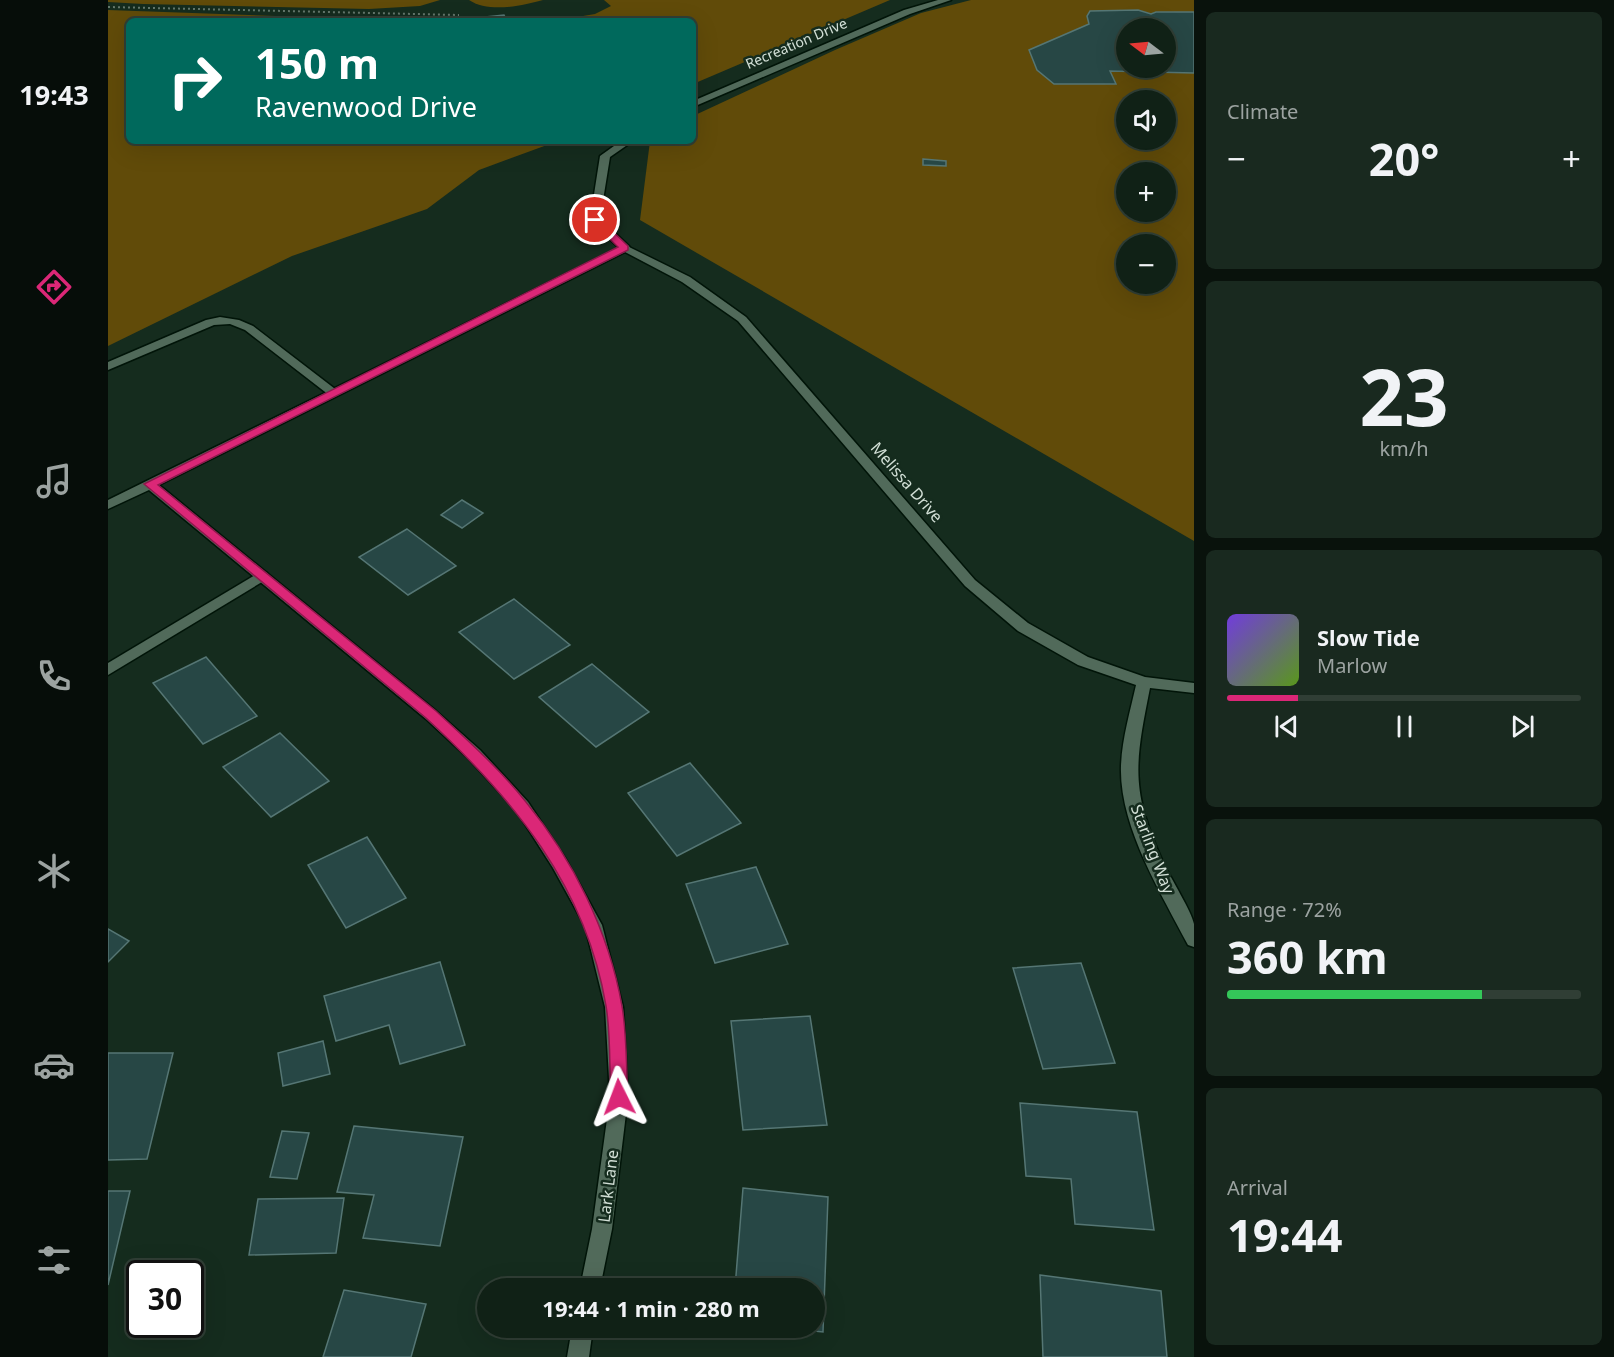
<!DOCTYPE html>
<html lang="en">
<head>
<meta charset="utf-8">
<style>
	body { margin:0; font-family:"Noto Sans",sans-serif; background:#19291f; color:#f1f3f6; height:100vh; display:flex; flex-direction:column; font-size:22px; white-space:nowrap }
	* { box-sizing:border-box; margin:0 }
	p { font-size:20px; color:#9ca3a1 }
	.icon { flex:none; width:33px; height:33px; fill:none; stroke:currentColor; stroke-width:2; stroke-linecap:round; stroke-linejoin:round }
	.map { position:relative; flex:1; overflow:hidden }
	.details { display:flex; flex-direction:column; gap:12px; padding:12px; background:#09120c; width:420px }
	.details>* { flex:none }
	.hud { position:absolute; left:18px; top:18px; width:570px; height:126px; border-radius:9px; box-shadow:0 6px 24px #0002,0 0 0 2px #303e35; background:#00695c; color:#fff; overflow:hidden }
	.needle { width:39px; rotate:286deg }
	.buttons { position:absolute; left:1008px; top:18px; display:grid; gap:12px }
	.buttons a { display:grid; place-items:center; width:60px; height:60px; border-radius:50%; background:#102116; box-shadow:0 6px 24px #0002,0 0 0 2px #303e35; font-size:30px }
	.speed { position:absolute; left:18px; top:1260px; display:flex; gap:12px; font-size:30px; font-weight:700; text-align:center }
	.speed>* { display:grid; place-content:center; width:78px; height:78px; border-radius:50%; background:#102116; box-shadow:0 6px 24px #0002,0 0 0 2px #303e35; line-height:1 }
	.speed .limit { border:3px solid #111; border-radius:9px; background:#fff; color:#111 }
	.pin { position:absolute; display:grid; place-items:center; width:51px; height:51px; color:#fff; margin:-26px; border:3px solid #fff; border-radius:50%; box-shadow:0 2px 6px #0007 }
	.me { position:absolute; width:66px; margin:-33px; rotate:357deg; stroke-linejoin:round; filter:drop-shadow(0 0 4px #0008) }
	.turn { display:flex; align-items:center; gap:21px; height:126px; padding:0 30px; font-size:27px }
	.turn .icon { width:78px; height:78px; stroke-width:2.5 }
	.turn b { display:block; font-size:42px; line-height:51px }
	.big { font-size:45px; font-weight:700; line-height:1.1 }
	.details .widget { flex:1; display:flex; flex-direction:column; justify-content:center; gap:9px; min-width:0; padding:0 21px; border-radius:9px; background:#19291f }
	.details .dial { align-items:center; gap:0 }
	.dial b { font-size:78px; line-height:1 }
	.song { display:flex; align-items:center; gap:18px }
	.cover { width:72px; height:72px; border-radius:9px; background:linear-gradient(135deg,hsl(260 70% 55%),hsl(90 70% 35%)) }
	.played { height:6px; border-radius:3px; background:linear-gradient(90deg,#db2777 20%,#303e35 20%) }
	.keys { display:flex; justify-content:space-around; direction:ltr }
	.heat { display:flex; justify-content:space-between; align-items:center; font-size:33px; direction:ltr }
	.charge { height:9px; border-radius:4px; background:linear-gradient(90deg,#34c759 72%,#303e35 0) }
	.trip { position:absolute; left:369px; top:1278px; width:348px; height:60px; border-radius:30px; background:#102116; box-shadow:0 6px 24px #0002,0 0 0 2px #303e35; font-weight:700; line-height:60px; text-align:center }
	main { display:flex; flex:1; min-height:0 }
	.tab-bar { display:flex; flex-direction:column; width:108px; justify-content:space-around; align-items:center; background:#060d09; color:#9ca3a1 }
	.tab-bar .icon { width:42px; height:42px }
	.tab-bar .active { color:#db2777 }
	.tab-bar b { font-size:27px; color:#f1f3f6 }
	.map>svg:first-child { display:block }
	.green { fill:#614b09; fill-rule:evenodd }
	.building { fill:#274745; stroke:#557674; stroke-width:1.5; fill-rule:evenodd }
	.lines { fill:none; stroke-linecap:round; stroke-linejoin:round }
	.service-casing { stroke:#011408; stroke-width:3 }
	.minor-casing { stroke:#011408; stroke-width:3 }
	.path { stroke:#64776b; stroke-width:2; stroke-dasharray:2 3; stroke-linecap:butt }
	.service { fill:#516a5a; fill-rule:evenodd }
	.minor { fill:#516a5a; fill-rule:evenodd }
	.route { fill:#db2777; stroke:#8e194d; stroke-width:1.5 }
	.labels { text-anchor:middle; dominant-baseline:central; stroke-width:5; stroke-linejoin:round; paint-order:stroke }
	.far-street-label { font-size:14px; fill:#d3e0d7; stroke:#152c1e }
	.street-label { font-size:16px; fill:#d3e0d7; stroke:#152c1e }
</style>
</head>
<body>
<main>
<nav class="tab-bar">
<b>19:43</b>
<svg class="icon active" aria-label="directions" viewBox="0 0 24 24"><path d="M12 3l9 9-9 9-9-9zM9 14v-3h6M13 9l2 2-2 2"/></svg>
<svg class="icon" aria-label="music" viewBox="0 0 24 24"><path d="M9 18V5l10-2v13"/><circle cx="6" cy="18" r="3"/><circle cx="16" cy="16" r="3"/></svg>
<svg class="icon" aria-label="phone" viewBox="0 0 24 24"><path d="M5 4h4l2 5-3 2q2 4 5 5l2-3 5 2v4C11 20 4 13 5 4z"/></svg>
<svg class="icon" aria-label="climate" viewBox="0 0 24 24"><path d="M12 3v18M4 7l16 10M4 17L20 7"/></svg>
<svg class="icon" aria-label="car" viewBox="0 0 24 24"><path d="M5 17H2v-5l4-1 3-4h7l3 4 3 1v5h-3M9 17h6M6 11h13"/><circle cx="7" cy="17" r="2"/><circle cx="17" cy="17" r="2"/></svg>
<svg class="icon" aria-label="filters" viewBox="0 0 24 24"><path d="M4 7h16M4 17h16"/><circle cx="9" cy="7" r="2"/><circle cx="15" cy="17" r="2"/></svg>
</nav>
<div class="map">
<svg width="1086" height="1357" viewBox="0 0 1086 1357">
	<rect width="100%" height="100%" fill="#152c1e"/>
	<g class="green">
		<polygon points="0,0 332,0 312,6 261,9 35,4 0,2"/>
		<path d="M361 0H435C414 6 380 13 361 0Z"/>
		<polygon points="496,0 782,0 585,84 585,21 466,21 469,17 487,14 503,6"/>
		<path d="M863 0H1086V541L532 220 542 141H585V116L727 50 813 13ZM1018 28H1058V68H1018ZM1018 100H1058V140H1018ZM1018 172H1058V212H1018ZM1018 244H1058V284H1018Z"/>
		<polygon points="0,10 313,21 21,21 21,141 450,141 371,170 319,209 184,256 0,346"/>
	</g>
	<g class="building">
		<path d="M1030 10 1043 14 1048 12H1086V73L1002 71 1008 84H946L929 70 921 50 981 24 979 16 982 11ZM1018 28H1058V68H1018Z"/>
		<polygon points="396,15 399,21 380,21 378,17"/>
		<polygon points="815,159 838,161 838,166 815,165"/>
		<polygon points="354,500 375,513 354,528 333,515"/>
		<polygon points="299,529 348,566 300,595 251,557"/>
		<polygon points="406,599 462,645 406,679 351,632"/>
		<polygon points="98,657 149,716 95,744 45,683"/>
		<polygon points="484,664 541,712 488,747 431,697"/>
		<polygon points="172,733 221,781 163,817 115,767"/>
		<polygon points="582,763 633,823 569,856 520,793"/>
		<polygon points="259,837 298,898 238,928 200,865"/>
		<polygon points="648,867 680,944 607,963 578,884"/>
		<polygon points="0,929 21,941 0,962"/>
		<polygon points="332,962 357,1045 292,1064 281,1025 228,1041 216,996"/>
		<polygon points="973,963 1007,1063 935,1069 905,968"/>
		<polygon points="702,1016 719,1125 635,1130 623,1021"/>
		<polygon points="215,1041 222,1074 175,1086 170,1053"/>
		<polygon points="0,1053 65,1053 39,1159 0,1160"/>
		<polygon points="912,1103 1029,1112 1046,1230 967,1224 963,1179 918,1176"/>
		<polygon points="246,1126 355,1137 332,1246 255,1238 266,1195 229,1192"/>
		<polygon points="174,1131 201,1133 189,1179 162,1177"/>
		<polygon points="635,1188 720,1197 715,1332 676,1328 706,1328 706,1288 627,1288"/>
		<polygon points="0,1191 22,1191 0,1285"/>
		<polygon points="236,1198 228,1253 141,1255 150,1199"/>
		<polygon points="932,1275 1053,1291 1059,1357 935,1357"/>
		<polygon points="236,1290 318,1304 303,1357 215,1357"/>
	</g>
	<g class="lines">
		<defs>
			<g id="service">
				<polygon points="830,0 843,0 802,14 585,107 585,101 796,10"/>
				<polygon points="513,141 525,141 502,157 492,219 521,246 522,248 517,251 513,250 482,220 492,156"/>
				<polygon points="112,317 131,320 145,326 231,392 229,395 221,395 137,330 122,324 106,325 0,370 0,362 98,320"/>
				<polygon points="154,571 159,573 161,576 159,579 0,675 0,663"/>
			</g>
			<g id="minor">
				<path d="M517 245 582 277 638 317 867 580 920 623 980 657 1037 677 1086 683V693L1042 688C1027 763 1022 790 1055 862 1062 877 1084 912 1086 924 1086 931 1086 940 1086 947L1080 945C1053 893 1011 826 1013 766 1014 739 1022 712 1028 685L970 665 910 631 857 586 630 321 574 282 517 252 51 485 328 711 372 750 420 802 457 858 494 925 515 1007 520 1097 504 1229 492 1288H472L484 1229 502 1097 497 1007 477 926 445 868 408 810 360 758 318 719 41 490 0 509V500Z"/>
				<polygon points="464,1328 485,1328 481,1357 459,1357"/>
			</g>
		</defs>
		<use href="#service" class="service-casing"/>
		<use href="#minor" class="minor-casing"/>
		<polyline class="path" points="0,7 351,15"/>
		<use href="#service" class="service"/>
		<use href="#minor" class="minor"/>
	</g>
	<path class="route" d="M484 218H491L520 246V250L50 485 328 711C359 740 391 768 418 802 465 859 501 932 514 1006 519 1035 518 1067 520 1097L517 1103 511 1105 505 1103 503 1097C501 1067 503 1035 498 1006 478 886 405 798 318 718L36 484 510 247 484 222Z"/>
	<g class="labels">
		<g class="far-street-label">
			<text transform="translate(688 43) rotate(-23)">Recreation Drive</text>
		</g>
		<g class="street-label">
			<text transform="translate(799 482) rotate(49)">Melissa Drive</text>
			<text transform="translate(1045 849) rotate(69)">Starling Way</text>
			<text transform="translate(500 1186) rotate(-83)">Lark Lane</text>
		</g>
	</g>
</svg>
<div class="buttons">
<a><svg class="needle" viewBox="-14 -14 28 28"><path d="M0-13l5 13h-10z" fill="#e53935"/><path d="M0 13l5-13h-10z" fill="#9ca3a1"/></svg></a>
<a><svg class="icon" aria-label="sound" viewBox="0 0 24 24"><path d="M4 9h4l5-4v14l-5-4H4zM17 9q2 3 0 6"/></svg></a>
<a>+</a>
<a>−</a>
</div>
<div class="speed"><div class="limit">30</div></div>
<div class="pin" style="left:487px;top:220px;background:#d93025"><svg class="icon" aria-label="arrive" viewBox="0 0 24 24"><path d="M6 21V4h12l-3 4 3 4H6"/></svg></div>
<svg class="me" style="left:511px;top:1097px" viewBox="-20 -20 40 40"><path d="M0-17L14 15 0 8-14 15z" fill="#db2777" stroke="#fff" stroke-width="4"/></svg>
<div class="trip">19:44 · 1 min · 280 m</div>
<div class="hud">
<div class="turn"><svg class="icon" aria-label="right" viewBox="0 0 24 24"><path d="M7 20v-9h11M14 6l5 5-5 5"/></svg><div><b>150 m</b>Ravenwood Drive</div></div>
</div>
</div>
<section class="details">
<div class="widget"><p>Climate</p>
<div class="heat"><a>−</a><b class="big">20°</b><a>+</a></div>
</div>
<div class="widget dial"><b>23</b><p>km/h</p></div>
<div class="widget">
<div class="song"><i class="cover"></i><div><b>Slow Tide</b><p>Marlow</p></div></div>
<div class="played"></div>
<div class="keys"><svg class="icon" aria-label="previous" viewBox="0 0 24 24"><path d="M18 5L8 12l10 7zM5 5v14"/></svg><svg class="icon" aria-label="pause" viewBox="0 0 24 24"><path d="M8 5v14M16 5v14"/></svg><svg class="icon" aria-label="next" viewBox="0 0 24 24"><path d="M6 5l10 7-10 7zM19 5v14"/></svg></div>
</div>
<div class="widget"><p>Range · 72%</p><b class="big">360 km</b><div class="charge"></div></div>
<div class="widget"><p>Arrival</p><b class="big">19:44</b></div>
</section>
</main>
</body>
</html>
